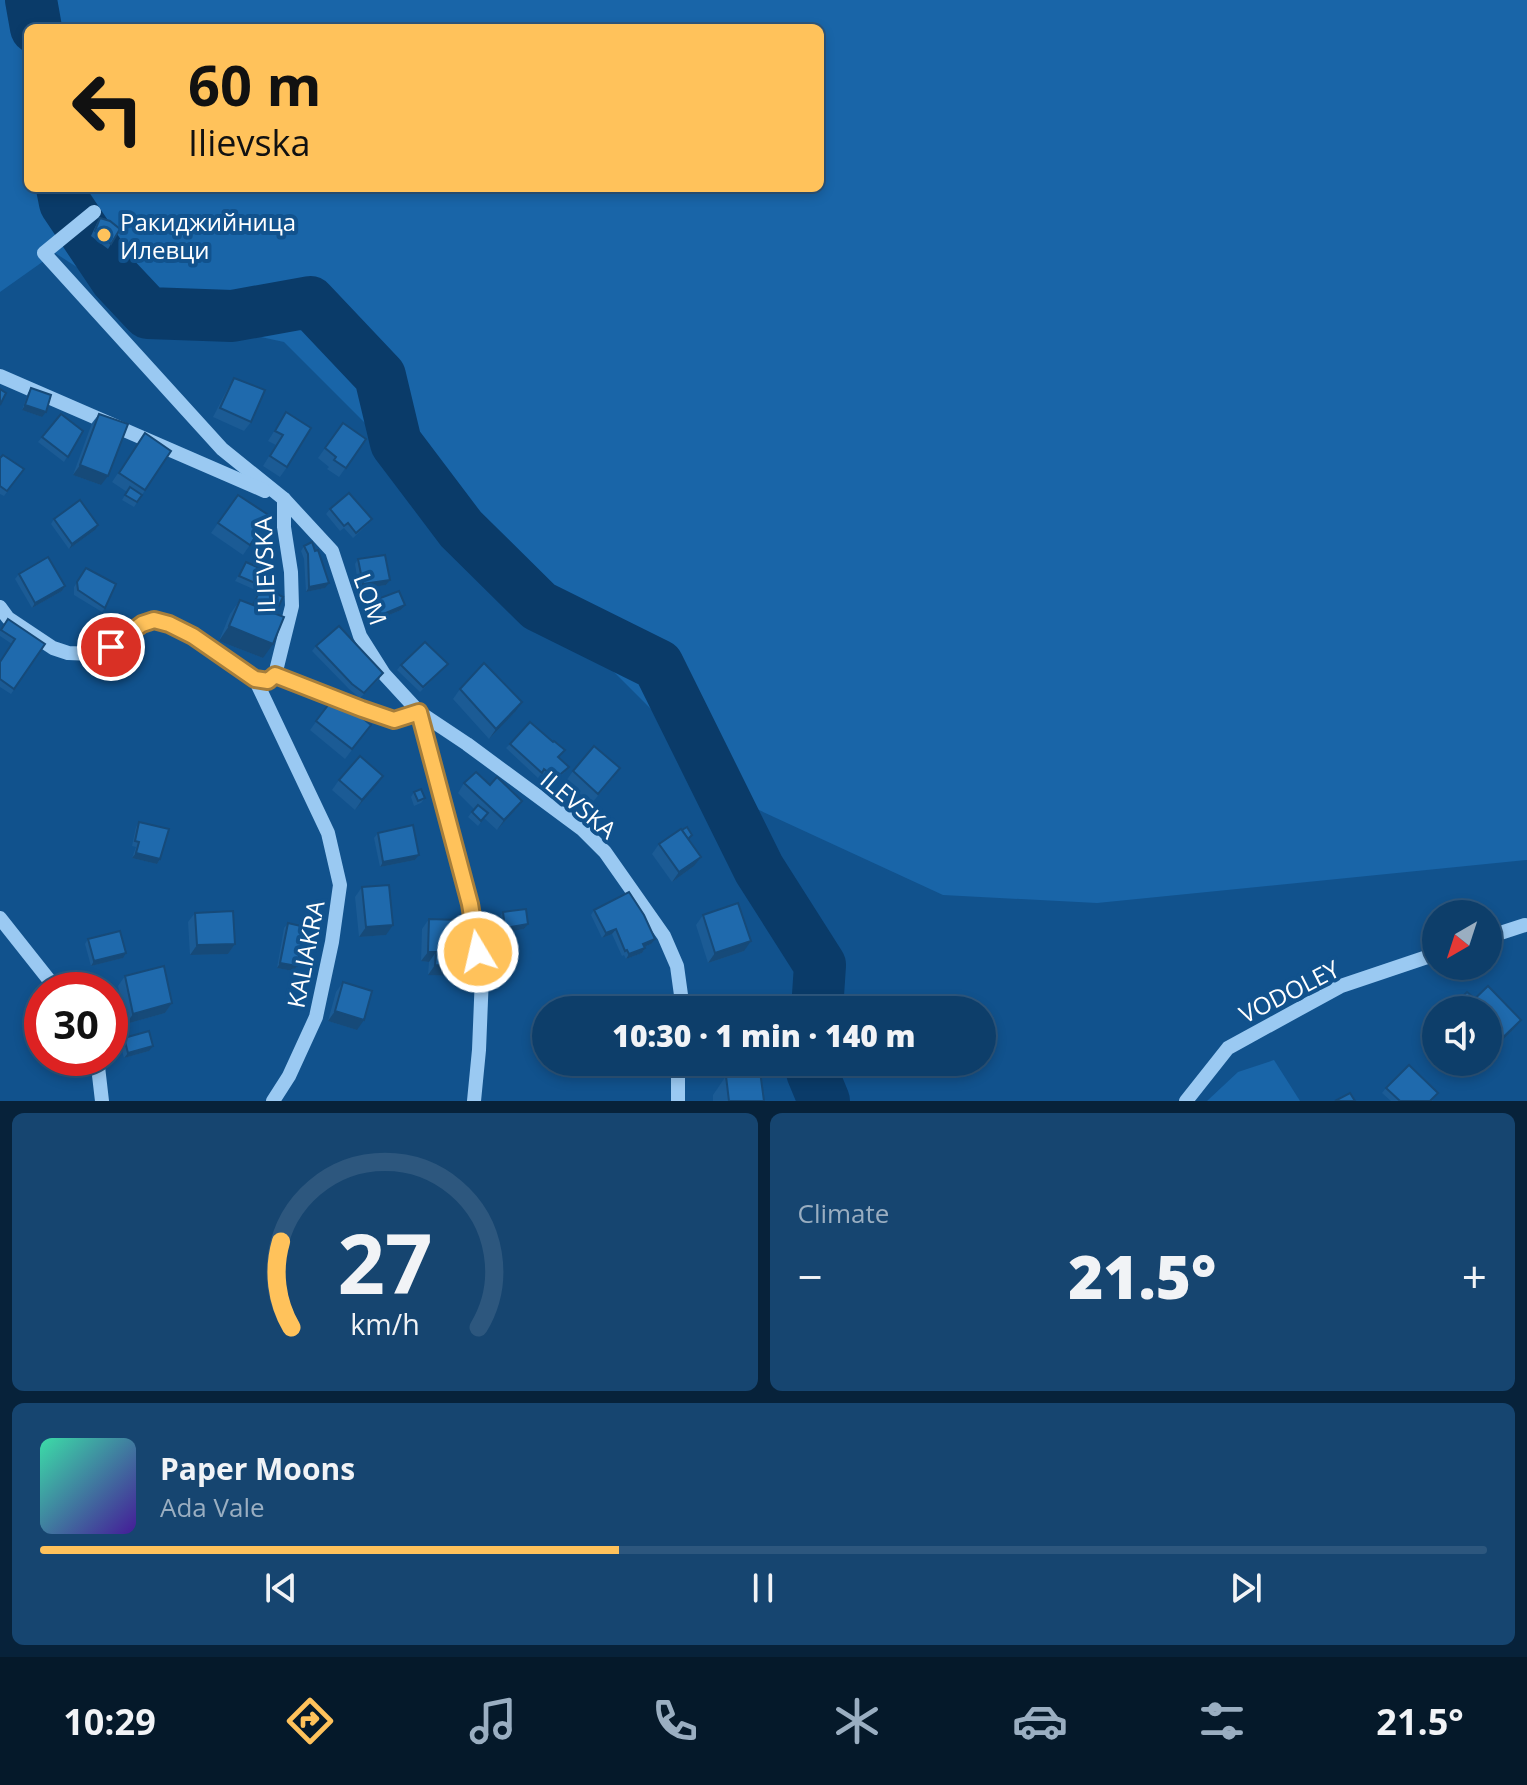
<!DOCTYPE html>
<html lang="en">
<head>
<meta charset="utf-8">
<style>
	body { margin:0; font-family:"Open Sans",sans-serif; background:#164570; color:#f1f3f6; height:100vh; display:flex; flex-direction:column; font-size:30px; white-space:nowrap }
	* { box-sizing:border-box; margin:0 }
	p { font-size:26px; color:#9aaec1 }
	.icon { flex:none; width:44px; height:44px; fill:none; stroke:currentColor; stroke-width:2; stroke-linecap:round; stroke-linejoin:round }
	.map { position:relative; height:1101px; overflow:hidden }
	.side { display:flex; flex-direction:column; gap:12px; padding:12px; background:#07223a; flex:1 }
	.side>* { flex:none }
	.guide { position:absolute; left:24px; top:24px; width:800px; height:168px; border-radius:12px; box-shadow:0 4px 12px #0003,0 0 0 2px #2d577e; background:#ffc25b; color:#111; overflow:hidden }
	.needle { width:52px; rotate:219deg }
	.tools { position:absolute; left:1422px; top:900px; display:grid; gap:16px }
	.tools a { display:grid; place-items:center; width:80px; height:80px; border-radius:50%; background:#0d3e6a; box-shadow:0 4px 12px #0003,0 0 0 2px #2d577e; font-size:40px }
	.speed { position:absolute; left:24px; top:972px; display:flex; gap:16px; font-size:40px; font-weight:700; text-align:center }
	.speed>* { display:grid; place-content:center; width:104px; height:104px; border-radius:50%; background:#0d3e6a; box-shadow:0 4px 12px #0003,0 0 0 2px #2d577e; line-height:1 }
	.speed .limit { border:12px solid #d22; background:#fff; color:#111 }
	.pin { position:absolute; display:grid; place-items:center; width:68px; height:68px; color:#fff; margin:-34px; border:4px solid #fff; border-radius:50%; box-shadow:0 2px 8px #0007 }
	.me { position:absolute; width:88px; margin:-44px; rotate:351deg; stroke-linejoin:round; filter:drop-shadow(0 0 6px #0008) }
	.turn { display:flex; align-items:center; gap:28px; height:168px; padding:0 32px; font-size:36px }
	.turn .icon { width:104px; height:104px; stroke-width:2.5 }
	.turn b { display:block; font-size:56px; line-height:68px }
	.big { font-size:60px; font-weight:800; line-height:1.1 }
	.side .tile { flex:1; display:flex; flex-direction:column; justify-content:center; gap:12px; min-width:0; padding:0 28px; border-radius:12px; background:#164570 }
	.side .dial { align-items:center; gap:0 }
	.dial svg { height:208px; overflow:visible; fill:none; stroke:#2d577e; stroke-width:7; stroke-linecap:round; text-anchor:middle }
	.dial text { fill:#f1f3f6; stroke:none }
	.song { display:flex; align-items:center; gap:24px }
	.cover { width:96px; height:96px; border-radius:12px; background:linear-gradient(135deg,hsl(160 70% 55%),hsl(260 70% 35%)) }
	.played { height:8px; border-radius:4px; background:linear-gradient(90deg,#ffc25b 40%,#2d577e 40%) }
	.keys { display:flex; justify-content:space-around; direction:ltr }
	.heat { display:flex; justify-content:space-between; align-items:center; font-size:44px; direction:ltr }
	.side .tiles { flex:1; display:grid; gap:12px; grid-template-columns:1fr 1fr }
	.tile:last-child { grid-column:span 2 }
	.trip { position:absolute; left:532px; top:996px; width:464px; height:80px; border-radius:40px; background:#0d3e6a; box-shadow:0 4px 12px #0003,0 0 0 2px #2d577e; font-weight:800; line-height:80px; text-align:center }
	.menu { display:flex; height:128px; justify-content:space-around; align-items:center; background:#05192a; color:#9aaec1 }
	.menu .icon { width:56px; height:56px }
	.menu .on { color:#ffc25b }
	.menu b { font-size:36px; color:#f1f3f6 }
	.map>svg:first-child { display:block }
	.green { fill:#1965a8; fill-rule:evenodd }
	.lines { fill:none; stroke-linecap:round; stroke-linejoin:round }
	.river { stroke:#0a3b69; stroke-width:52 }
	.minor { stroke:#9ac9f2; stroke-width:14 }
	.wall { fill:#1b5b95 }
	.shaded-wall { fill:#164a79 }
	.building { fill:#1f6aad; stroke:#164a79; stroke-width:2 }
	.route-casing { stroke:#a67e3b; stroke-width:20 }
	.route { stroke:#ffc25b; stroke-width:14 }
	.poi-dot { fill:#ffc25b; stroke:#11528d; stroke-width:3 }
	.labels { text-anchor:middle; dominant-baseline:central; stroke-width:8; stroke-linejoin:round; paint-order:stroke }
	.poi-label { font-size:24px; fill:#fff; stroke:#11528d; text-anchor:start }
	.street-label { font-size:24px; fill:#fff; stroke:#11528d }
</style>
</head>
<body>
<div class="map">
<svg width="1527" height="1101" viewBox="0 0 1527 1101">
	<rect width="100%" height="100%" fill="#11528d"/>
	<g class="green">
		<path d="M0 0H1527V860L1097 903 943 895 746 804 284 342 148 313 55 253 0 292ZM28 28H820V188H28Z"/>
		<polygon points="1274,1060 1300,1101 1207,1101 1238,1072"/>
	</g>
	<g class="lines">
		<g class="river">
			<polyline points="31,0 36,28"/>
			<polyline points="62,188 65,203 116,279 148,313 232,316 310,302 380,376 396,443 461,529 539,606 658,665 759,869 820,965 817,1010"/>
			<polyline points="813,1062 812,1072 824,1101"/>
		</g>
		<g class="minor">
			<polyline points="94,212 44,253 222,449 284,499 332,551 360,636 384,674 419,712 470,904 482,976 479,1050 474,1101"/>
			<polyline points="0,376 265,491"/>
			<polyline points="0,607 8,618 53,648 68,653 93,654 111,647 142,624 154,620 169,624 193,636 255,679 268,681 275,675 292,606 291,572 284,527 284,499"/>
			<polyline points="275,675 362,709 394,720 419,712"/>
			<polyline points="255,679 328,833 340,885 332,942 316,1017 289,1076 273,1101"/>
			<polyline points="419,712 467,744 582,829 605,852 664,936 677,966 681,995 680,1010"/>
			<polyline points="0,918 57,990"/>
			<polyline points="1488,937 1525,925"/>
			<polyline points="97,1058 102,1101"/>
			<polyline points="678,1101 678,1062"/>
			<polyline points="1186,1101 1228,1048 1341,986 1436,954"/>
		</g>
	</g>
	<g class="wall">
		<polygon points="100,218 111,244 108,249 91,236 97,223"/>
		<polygon points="234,378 251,422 244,431 213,417 228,388"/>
		<polygon points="31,388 42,417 22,410 28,393"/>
		<polygon points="286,412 287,467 280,477 263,466 276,445 268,441"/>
		<polygon points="99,414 101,485 73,475 92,423"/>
		<polygon points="343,423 366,439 339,477 327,469 329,467 318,458"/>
		<polygon points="83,431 64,462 38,442 42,437"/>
		<polygon points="145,433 171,451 134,507 122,500 127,492 112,482"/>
		<polygon points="0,458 24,469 4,496 0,494"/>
		<polygon points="238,495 270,516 243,555 211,533"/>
		<polygon points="330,509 368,524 353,538 344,528 340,531 326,514"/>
		<polygon points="54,519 95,530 69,549 51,524"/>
		<polygon points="304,546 325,588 306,592 304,559 301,551"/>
		<polygon points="358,559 390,580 386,585 359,589 355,564"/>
		<polygon points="246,562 262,586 275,614 263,658 219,641 230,614 240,600 252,605 258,591 235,581"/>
		<polygon points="86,568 105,608 102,612 74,595 74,587"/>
		<polygon points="19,574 65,586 62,591 32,608 15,579"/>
		<polygon points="375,600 405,605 401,610 377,620 372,605"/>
		<polygon points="8,619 45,644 11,694 0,687 0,662 12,644 0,636 0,631"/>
		<polygon points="316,646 380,678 360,698 349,689 312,651"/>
		<polygon points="448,664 420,692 397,670 401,665"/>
		<polygon points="460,689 515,712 489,739 453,699"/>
		<polygon points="335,696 371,725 345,759 310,730"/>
		<polygon points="510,744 558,758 565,772 552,783 541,774 538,778 506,748"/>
		<polygon points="573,771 613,778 591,804 566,781"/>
		<polygon points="339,780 376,786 355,810 332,790"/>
		<polygon points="464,783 490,785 522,801 515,810 497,830 484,818 478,826 468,817 474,809 458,793"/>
		<polygon points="414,792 425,798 421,803 414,806 411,797"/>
		<polygon points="139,822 160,859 157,864 132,858 136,847 132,846 136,827"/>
		<polygon points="378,833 419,855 415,860 380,867 374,838"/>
		<polygon points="689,840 694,866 672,882 652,854 659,844"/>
		<polygon points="362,887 386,935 359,937 355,897"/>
		<polygon points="594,910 651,944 644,947 645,948 642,953 626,959 624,955 622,956 612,934 602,938 591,915"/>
		<polygon points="503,912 528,924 524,929 501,933 499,917"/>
		<polygon points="195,913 235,944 228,954 190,955 188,922"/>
		<polygon points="703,915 744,951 708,963 696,925"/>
		<polygon points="429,919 457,953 463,966 456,976 428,975 429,962 421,961 422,929"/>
		<polygon points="288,923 293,971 277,968 284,928"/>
		<polygon points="88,939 123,958 91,966 85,944"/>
		<polygon points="125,976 172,1003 165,1013 126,1024 118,986"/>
		<polygon points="343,982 357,1030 328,1021 336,992"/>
		<polygon points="1475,999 1521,1020 1514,1029 1488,1054 1488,1010 1460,1010 1455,1005 1459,1000"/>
		<polygon points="124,1038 149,1051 124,1058 120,1043"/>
		<polygon points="726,1076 764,1101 713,1101 713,1095"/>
		<polygon points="1386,1088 1438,1093 1432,1101 1391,1101 1382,1093"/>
	</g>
	<g class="shaded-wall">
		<polygon points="25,405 46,412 42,417 22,410"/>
		<polygon points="80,465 108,476 101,485 73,475"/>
		<polygon points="98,525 95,530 69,549 72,544"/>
		<polygon points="390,580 386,585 359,589 363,584"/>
		<polygon points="329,583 325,588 306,592 309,587"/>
		<polygon points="65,586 62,591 32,608 35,603"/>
		<polygon points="405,605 401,610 377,620 381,615"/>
		<polygon points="229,626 273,644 263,658 219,641"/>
		<polygon points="522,702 515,712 489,739 496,729"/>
		<polygon points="383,776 376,786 355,810 362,800"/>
		<polygon points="522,801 515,810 497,830 504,820"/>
		<polygon points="136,853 160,859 157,864 132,858"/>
		<polygon points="419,855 415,860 380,867 383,862"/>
		<polygon points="701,857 694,866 672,882 679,872"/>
		<polygon points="528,924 524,929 501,933 505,928"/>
		<polygon points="393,925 386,935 359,937 366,927"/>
		<polygon points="616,929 612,934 602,938 606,933"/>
		<polygon points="655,939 651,944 639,949 643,944"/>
		<polygon points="751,941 744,951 708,963 715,953"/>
		<polygon points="235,944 228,954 190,955 197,945"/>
		<polygon points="645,948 642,953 626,959 629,954"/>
		<polygon points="428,952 436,952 429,962 421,961"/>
		<polygon points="126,953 123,958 91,966 94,961"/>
		<polygon points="280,963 297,966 293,971 277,968"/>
		<polygon points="435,965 463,966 456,976 428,975"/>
		<polygon points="172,1003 165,1013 126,1024 133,1014"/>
		<polygon points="335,1011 364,1020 357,1030 328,1021"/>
		<polygon points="1521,1020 1514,1029 1488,1054 1493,1047"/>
		<polygon points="153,1046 149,1051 124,1058 128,1053"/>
		<polygon points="719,1062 751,1062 750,1063 714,1068"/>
	</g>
	<g class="building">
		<polygon points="100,218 110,221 120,229 111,244 95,231"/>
		<polygon points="234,378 265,390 251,422 220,408"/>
		<polygon points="31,388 51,395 46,412 25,405"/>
		<polygon points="0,389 6,393 0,405"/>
		<polygon points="286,412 311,428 287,467 270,456 283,435 275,431"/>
		<polygon points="61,414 83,431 68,457 42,437"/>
		<polygon points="99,414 128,424 108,476 80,465"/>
		<polygon points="343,423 366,439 346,468 334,460 336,457 325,448"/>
		<polygon points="145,433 171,451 145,490 119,473"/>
		<polygon points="3,455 24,469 7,491 0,486 0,458"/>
		<polygon points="130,487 142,495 137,502 125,495"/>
		<polygon points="349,493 372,519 356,533 348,523 344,526 330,509"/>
		<polygon points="238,495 270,516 250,545 218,523"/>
		<polygon points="80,500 98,525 72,544 54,519"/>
		<polygon points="312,542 315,551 318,550 329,583 309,587 308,554 304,546"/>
		<polygon points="385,555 390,580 363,584 358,559"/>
		<polygon points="48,557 65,586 35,603 19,574"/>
		<polygon points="246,562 268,572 262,586 283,597 275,614 253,605 262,586 239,576"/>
		<polygon points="86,568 116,584 105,608 78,590 77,582"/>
		<polygon points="399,591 405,605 381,615 375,600"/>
		<polygon points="240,600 284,617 273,644 229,626"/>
		<polygon points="8,619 45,644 14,689 0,679 0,662 15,639 1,630"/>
		<polygon points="339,626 383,673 364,693 352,684 316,646"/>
		<polygon points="425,642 448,664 423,687 401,665"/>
		<polygon points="484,663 522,702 496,729 460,689"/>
		<polygon points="335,696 371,725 352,749 316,721"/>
		<polygon points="530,722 553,742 554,741 565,750 558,757 569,767 556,778 544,769 542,773 510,744"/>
		<polygon points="594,746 620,768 598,794 573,771"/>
		<polygon points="360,756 383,776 362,800 339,780"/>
		<polygon points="476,772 490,785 497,777 522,801 504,820 464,783"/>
		<polygon points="421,789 425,798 418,801 414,792"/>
		<polygon points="478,805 488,813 481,821 472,812"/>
		<polygon points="139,822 169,829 160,859 136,853 139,842 135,841"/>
		<polygon points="413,825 419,855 383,862 378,833"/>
		<polygon points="687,827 692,835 688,839 682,830"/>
		<polygon points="681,829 701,857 679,872 659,844"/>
		<polygon points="389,885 393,925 366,927 362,887"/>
		<polygon points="629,892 644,915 655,939 643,944 645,948 629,954 627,950 625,951 616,929 606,933 594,910"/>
		<polygon points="738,903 751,941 715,953 703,915"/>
		<polygon points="526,909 528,924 505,928 503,912"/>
		<polygon points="233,911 235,944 197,945 195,913"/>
		<polygon points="429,919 459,920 457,953 463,953 463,966 435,965 436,952 428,952"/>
		<polygon points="288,923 305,927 297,966 280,963"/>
		<polygon points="120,931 126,953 94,961 88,939"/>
		<polygon points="164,966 172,1003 133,1014 125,976"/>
		<polygon points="343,982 372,991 364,1020 335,1011"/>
		<polygon points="1488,986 1521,1020 1493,1047 1488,1042 1488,1010 1463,1010"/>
		<polygon points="1467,992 1475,999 1466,1007 1459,1000"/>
		<polygon points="665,1000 665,1010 632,1010 631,1002"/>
		<polygon points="149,1031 153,1046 128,1053 124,1038"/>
		<polygon points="1409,1065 1438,1093 1430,1101 1400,1101 1386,1088"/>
		<polygon points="760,1071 764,1101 729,1101 726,1076"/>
		<polygon points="1350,1093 1355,1101 1335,1101"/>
	</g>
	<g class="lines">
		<defs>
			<polyline id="route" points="111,647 142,624 154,620 169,624 193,636 255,679 268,681 275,675 362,709 394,720 419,712 470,904 478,952"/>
		</defs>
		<use href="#route" class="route-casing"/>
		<use href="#route" class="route"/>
	</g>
	<circle class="poi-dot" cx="104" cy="235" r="8"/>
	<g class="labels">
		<g class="poi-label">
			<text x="120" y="221">Ракиджийница<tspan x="120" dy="28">Илевци</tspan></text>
		</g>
		<g class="street-label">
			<text transform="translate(264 565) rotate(-92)">ILIEVSKA</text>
			<text transform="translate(371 599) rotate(70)">LOM</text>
			<text transform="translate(579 804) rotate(40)">ILEVSKA</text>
			<text transform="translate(305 954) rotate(-79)">KALIAKRA</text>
			<text transform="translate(1289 991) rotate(-27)">VODOLEY</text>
		</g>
	</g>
</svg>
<div class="tools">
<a><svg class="needle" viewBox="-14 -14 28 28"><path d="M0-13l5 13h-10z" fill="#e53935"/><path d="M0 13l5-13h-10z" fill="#9aaec1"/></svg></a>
<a><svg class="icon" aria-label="sound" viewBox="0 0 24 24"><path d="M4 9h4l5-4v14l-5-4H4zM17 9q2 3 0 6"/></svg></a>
</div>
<div class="speed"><div class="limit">30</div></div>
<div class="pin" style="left:111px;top:647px;background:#d93025"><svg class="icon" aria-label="arrive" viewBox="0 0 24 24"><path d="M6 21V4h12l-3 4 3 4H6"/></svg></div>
<svg class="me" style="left:478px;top:952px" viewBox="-20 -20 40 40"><circle r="17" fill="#ffc25b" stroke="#fff" stroke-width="3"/><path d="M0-11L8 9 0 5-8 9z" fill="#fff"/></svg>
<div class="trip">10:30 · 1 min · 140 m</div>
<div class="guide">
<div class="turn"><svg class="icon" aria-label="left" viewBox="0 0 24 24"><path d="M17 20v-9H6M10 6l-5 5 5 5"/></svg><div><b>60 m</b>Ilievska</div></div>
</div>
</div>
<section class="side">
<div class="tiles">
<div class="tile dial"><svg viewBox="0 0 100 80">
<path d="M14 69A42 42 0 1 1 86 69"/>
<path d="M14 69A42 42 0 0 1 10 36" stroke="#ffc25b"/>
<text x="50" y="56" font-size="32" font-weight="700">27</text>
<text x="50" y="72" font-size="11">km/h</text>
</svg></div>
<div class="tile"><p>Climate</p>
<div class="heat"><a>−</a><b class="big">21.5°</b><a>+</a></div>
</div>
<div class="tile">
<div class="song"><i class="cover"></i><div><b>Paper Moons</b><p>Ada Vale</p></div></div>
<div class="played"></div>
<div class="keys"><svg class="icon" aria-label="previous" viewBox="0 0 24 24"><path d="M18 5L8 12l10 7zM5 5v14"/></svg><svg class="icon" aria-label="pause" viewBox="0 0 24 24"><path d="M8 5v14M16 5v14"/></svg><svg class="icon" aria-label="next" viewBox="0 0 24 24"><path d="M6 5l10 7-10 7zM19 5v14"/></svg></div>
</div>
</div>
</section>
<nav class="menu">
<b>10:29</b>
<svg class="icon on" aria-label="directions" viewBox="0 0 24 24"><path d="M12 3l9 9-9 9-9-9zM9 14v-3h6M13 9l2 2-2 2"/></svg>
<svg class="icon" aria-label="music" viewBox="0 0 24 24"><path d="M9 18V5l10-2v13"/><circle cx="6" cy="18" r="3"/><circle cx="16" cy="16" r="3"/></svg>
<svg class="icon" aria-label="phone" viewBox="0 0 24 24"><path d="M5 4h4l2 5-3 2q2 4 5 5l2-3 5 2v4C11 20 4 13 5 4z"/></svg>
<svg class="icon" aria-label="climate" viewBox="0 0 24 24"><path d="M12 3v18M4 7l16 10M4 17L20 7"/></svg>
<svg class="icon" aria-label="car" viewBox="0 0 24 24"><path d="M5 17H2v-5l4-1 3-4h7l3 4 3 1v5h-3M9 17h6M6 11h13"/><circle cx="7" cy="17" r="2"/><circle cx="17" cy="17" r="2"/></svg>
<svg class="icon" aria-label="filters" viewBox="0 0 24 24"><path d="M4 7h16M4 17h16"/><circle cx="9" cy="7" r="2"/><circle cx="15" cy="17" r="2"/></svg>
<b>21.5°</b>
</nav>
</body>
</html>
